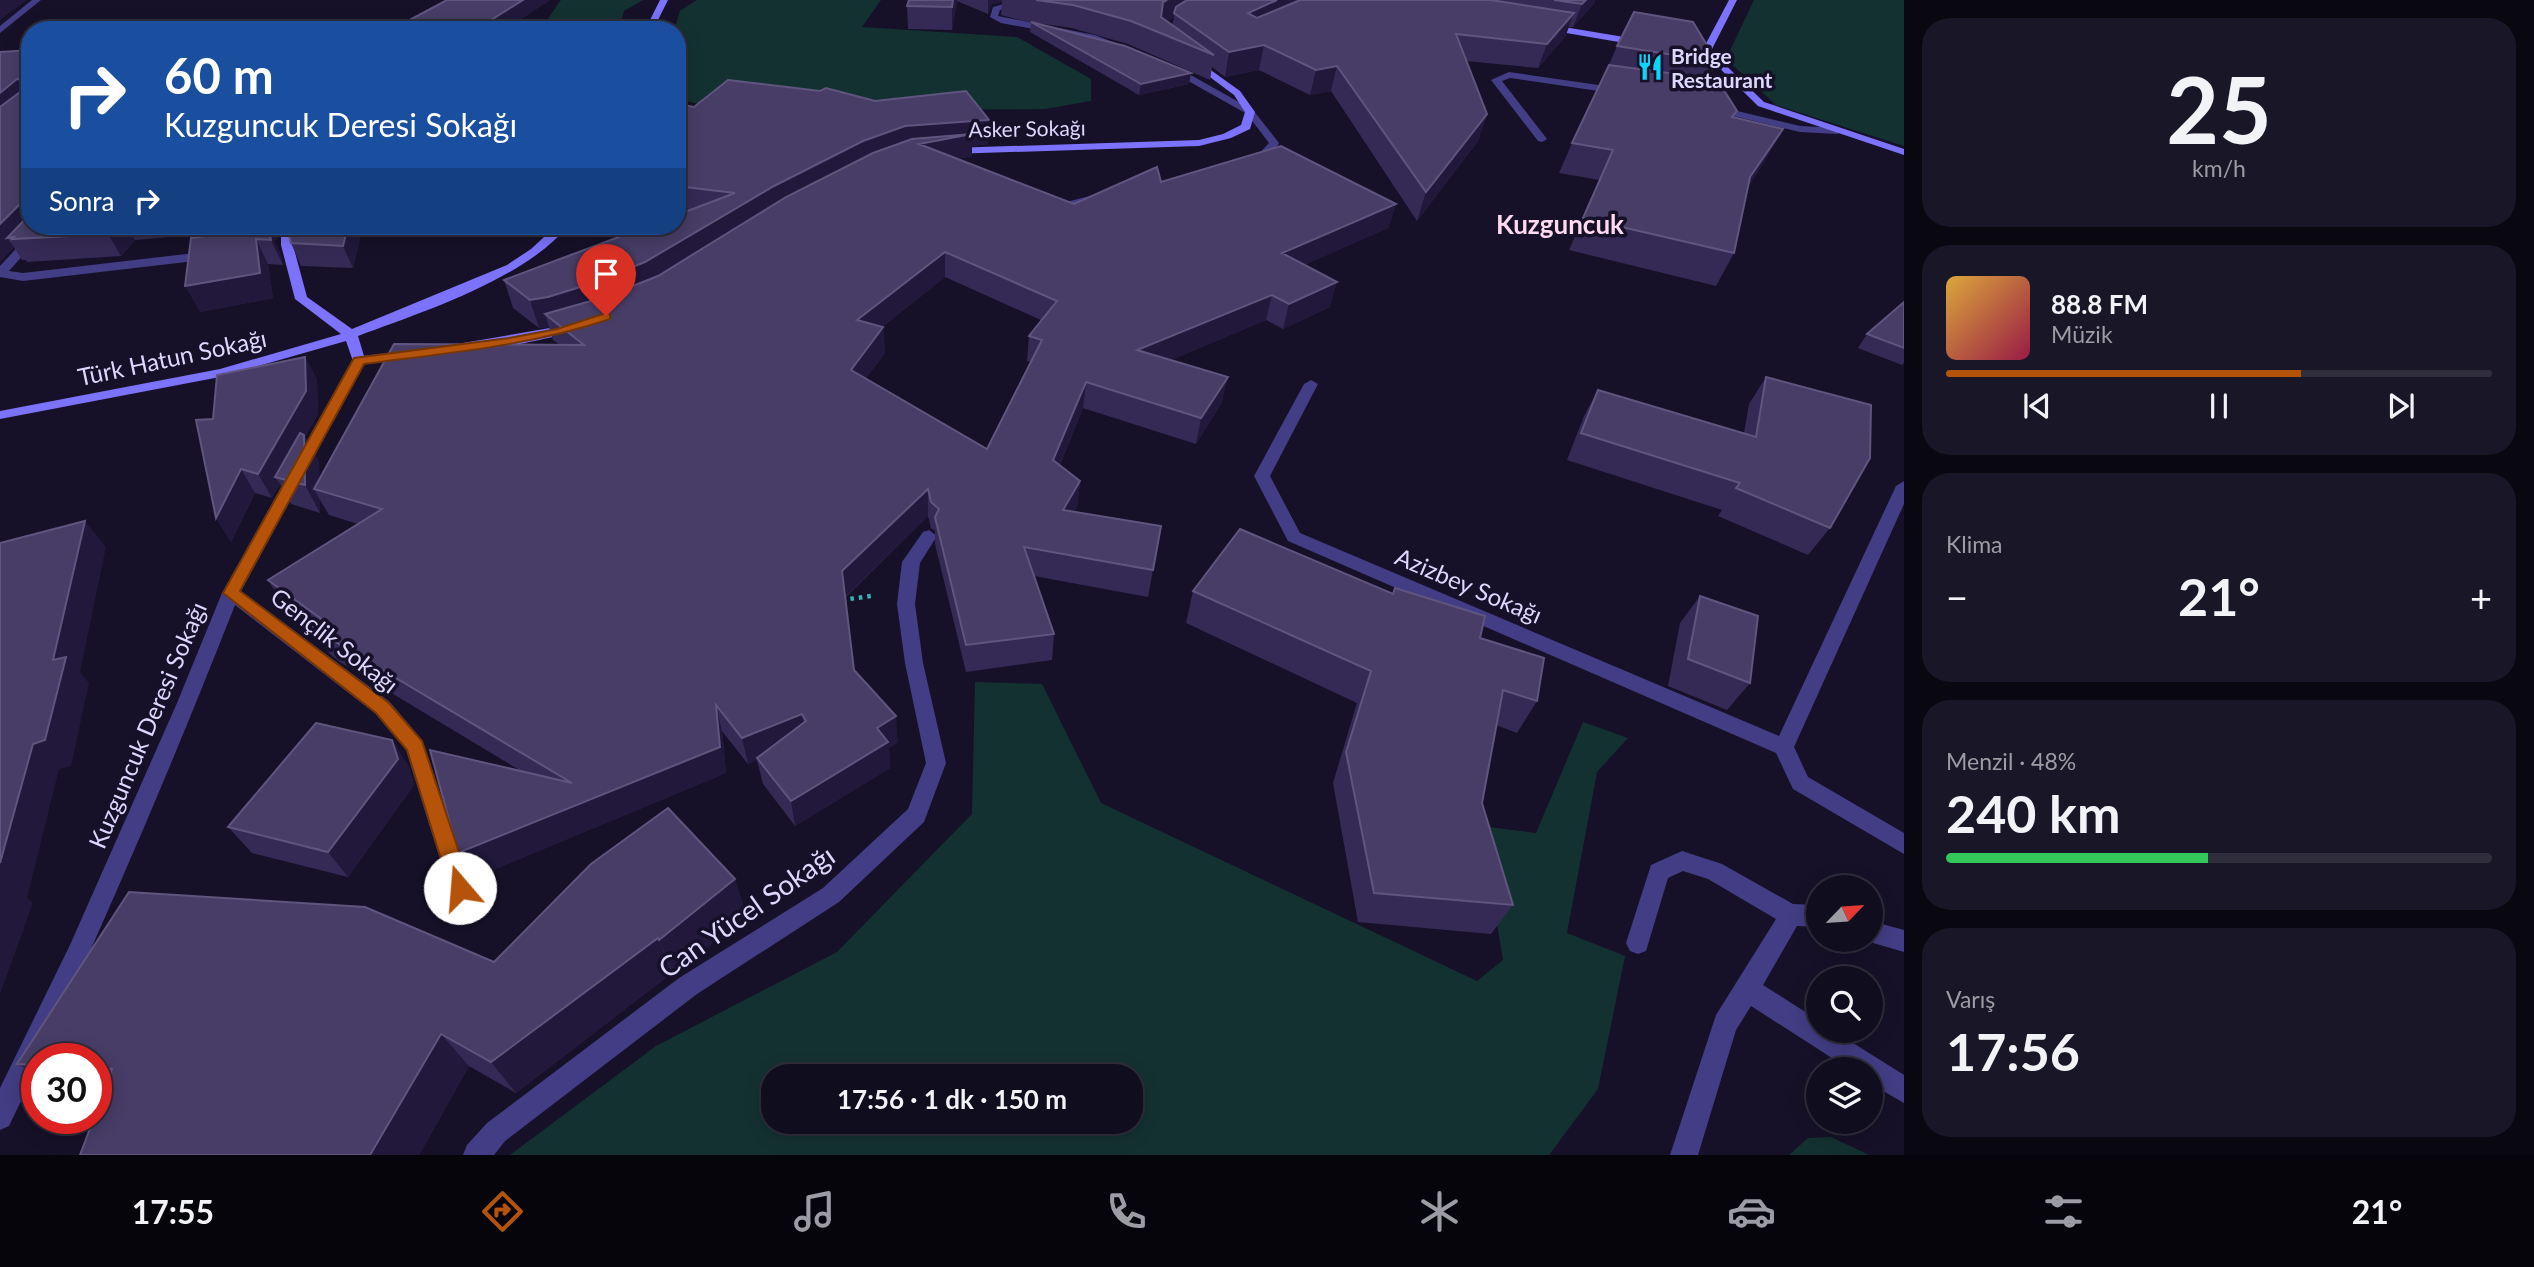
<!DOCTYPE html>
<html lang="tr">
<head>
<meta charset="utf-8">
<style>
	body { margin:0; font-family:Lato,sans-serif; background:#191627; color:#f1f3f6; height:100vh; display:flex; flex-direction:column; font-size:26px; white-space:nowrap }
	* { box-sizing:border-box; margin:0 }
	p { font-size:23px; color:#9c9ca4 }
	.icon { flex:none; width:38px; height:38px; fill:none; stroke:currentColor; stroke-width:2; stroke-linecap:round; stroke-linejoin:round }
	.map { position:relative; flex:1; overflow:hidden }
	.details { display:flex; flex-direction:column; gap:18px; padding:18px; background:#090710; width:630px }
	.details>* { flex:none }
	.top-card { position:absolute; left:21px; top:21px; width:665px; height:214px; border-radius:28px; box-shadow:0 4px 18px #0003,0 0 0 2px #302d3c; background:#1a4fa0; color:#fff; overflow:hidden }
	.needle { width:46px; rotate:65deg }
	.controls { position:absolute; left:1806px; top:875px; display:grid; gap:14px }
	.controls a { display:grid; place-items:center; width:77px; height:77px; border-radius:50%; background:#100d1e; box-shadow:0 4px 18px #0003,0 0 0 2px #302d3c; font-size:35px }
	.speed { position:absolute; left:21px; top:1043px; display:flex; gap:14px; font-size:35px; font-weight:700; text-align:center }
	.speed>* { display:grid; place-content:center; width:91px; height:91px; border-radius:50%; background:#100d1e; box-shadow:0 4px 18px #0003,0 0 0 2px #302d3c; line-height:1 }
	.speed .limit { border:10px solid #d22; background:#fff; color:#111 }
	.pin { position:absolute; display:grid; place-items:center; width:60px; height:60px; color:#fff; margin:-72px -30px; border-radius:50% 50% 50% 0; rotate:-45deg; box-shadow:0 0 7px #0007 }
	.pin .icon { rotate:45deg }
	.me { position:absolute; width:77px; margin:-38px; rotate:342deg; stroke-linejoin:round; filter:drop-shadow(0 0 5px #0008) }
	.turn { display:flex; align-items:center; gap:24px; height:147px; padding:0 28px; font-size:32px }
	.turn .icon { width:91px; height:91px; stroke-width:2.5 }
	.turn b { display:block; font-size:49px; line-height:60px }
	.then { display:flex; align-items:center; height:66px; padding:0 28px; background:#0003; gap:14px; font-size:26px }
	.big { font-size:52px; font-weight:700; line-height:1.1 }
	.details .card { flex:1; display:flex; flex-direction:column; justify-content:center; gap:10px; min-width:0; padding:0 24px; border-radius:28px; background:#191627 }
	.details .dial { align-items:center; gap:0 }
	.dial b { font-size:91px; line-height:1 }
	.song { display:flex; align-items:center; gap:21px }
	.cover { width:84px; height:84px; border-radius:10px; background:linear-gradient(135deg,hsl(40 70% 55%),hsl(340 70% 35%)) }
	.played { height:7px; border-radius:4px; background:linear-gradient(90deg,#b45309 65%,#302d3c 65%) }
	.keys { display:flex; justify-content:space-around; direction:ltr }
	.heat { display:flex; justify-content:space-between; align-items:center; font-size:38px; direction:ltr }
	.charge { height:10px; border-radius:5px; background:linear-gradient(90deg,#34c759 48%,#302d3c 0) }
	.trip { position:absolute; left:761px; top:1064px; width:382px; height:70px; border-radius:28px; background:#100d1e; box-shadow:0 4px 18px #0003,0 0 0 2px #302d3c; font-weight:700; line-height:70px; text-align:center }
	.dock { display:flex; height:112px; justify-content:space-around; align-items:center; background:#06050c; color:#9c9ca4 }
	.dock .icon { width:49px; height:49px }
	.dock .active { color:#b45309 }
	.dock b { font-size:32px; color:#f1f3f6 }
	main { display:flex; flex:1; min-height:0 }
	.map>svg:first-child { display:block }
	.green { fill:#143131; fill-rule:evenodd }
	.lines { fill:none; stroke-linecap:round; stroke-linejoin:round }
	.path { stroke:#34b6b4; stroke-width:4.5; stroke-dasharray:3.5 5; stroke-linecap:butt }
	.lane { fill:#433d85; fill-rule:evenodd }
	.street { fill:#433d85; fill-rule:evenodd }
	.secondary { fill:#7c72fb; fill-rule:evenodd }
	.wall { fill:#352a55; fill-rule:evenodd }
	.shaded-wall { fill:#21183b }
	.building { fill:#473d67; stroke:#5f557f; stroke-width:2; fill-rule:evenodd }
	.route { fill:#b45309; stroke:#753606; stroke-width:2 }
	.labels { text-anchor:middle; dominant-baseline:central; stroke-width:7; stroke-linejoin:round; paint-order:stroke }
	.far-poi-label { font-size:21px; font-weight:bold; fill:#ded8fe; stroke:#161128; text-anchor:start }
	.far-street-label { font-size:21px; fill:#ded8fe; stroke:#161128 }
	.street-label { font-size:24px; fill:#ded8fe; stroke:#161128 }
	.far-district-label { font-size:26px; font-weight:bold; fill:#fedaef; stroke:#161128 }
	.near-street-label { font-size:28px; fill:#ded8fe; stroke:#161128 }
</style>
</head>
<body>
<main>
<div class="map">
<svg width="1904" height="1155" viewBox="0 0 1904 1155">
	<rect width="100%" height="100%" fill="#161128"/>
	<g class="green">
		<polygon points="561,0 643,0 624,11 619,30 540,30"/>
		<polygon points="697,0 881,0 862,27 1017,37 1091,79 1091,101 1045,109 907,110 718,108 677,99 677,30 674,30 680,11"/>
		<polygon points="1754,0 1904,0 1904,146 1776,105 1726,59"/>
		<path d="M975 682 1042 684 1101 803 1477 981 1503 960 1481 826 1536 833 1583 722 1628 738 1597 772 1567 933 1625 956 1598 1089 1549 1155H510L656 1046 837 952 972 814ZM774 1076H1130V1122H774Z"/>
		<polygon points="1831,1137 1869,1155 1789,1155 1808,1138"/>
	</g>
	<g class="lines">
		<polyline class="path" points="842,600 871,596"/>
		<g class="lane">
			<polygon points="1509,72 1619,88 1624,91 1619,94 1510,78 1502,81 1547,139 1542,142 1538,141 1491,80"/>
			<polygon points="1712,105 1800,126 1837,128 1842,131 1837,134 1800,132 1709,110 1707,108"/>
			<polygon points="1682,851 1722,864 1793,904 1818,905 1818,927 1797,926 1763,985 1818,1020 1818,1031 1834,1031 1904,1075 1904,1103 1871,1084 1871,1069 1849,1069 1751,1006 1736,1030 1698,1155 1670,1155 1716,1015 1776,919 1708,879 1683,871 1668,878 1646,951 1638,954 1630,951 1626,943 1651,865"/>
			<polygon points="1871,921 1904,930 1904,952 1863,940 1871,940"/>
		</g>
		<g class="street">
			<polygon points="32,0 41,0 0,33 0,26"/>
			<path d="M461 0H471C453 14 405 30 383 30Z"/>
			<polygon points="1018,0 1030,0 1000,10 998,16 1095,35 1123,46 1119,49 1093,40 1001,23 990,17 993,7"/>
			<polygon points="1167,65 1173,65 1253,110 1279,143 1278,145 1261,164 1245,166 1245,162 1253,160 1269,143 1247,114 1167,69"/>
			<polygon points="1105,192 1109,193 1109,197 1061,208 1055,205"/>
			<polygon points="37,226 49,226 9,271 23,273 212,251 218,255 212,259 23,281 0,277 0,266"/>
			<path d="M359 357 366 361 241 591 390 702 422 740 471 888 468 895 460 898 452 895 449 888 406 750 376 714 235 605C175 758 110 910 41 1059H37V1068L9 1126 0 1130V1088L70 945 177 703 222 593 352 361Z"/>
			<polygon points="1311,380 1318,384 1270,476 1300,533 1779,736 1896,486 1904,481 1904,504 1794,747 1808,777 1904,833 1904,854 1793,789 1776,753 1288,541 1254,476 1304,384"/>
			<polygon points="929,530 937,536 920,563 915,604 923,663 946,763 924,822 839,902 697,994 505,1141 494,1155 463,1155 467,1145 487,1123 679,978 823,888 908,809 926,763 905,663 897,604 902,562 923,532"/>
		</g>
		<g class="secondary">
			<polygon points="660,0 668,0 653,30 645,30"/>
			<polygon points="1729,0 1737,0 1711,51 1764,102 1904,149 1904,155 1758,106 1702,51"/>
			<polygon points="1546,24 1642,40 1646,43 1642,46 1543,29"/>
			<polygon points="1194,58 1240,91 1255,112 1250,129 1231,138 1199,146 950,154 945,151 950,148 1199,140 1223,134 1241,125 1245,112 1234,95 1191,63 1191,59"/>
			<path d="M281 226H293V245L307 297 352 329 507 265 531 249 556 226H568C524 279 423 312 358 336L364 356 407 351 412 352V358L354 364 346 341 220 377 0 419V411L220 369 341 334 295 299 281 245Z"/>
			<path d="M573 324 580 328 578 331C557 336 469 358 456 347L463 343Z"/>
		</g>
	</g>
	<g class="wall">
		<polygon points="447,0 550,0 504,30 406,30 404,23"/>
		<path d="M909 0H1595L1594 4 1573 27H1569L1565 37 1538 68 1466 61 1487 114 1478 141 1417 221 1331 91 1310 95 1259 70 1225 77 1212 67 1210 80 1128 44 1072 28 1037 23 1191 73 1189 84 1139 95 1030 32 1031 23 1001 15 1002 2 992 4 988 14 957 1 952 30 908 29 907 6ZM1174 18 1172 25 1167 21Z"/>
		<polygon points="1617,46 1717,62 1708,82 1737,111 1734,117 1766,159 1749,185 1734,253 1716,286 1569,250 1600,180 1559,173 1572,143 1609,65"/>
		<polygon points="30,50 30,226 279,226 278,239 274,240 280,253 283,265 268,264 273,298 200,312 204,236 203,234 135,240 121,256 27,262 26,260 22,260 14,247 0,262 0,52"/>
		<path d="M875 101 989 120 988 144 972 146V156L958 159 1074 204 1161 182 1396 204 1388 228 1304 265 1330 307 1283 329 1266 320 1171 360 1222 402 1196 444 1083 408 1060 465 1080 481 1077 507 1074 512 1161 526 1148 597 1034 576 1054 634 1052 660 966 672 935 544V531L931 528 928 516 846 597 854 670 898 742 889 748 890 768 795 826 763 784 757 760 748 764 722 731 726 773 474 878 458 853 521 771 340 662 330 654 313 628 285 607 268 580 358 524 329 515 320 500V513L291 504 280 484 272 498 255 493 231 542 216 518 213 419 305 357 317 380 318 414 305 437 319 462V479L560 345 553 340 549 327 539 328 513 308 504 280 683 213 677 212V104L694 107ZM945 277 1041 320 1029 336 1027 361 1031 362 987 449 866 378 885 353 883 327H882Z"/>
		<polygon points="363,226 353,268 301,266 291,243"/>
		<polygon points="1904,302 1904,363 1902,365 1858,348 1867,334"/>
		<polygon points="1766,377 1830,528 1808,555 1718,516 1722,510 1567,460 1584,416 1598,390 1744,433 1749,404"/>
		<polygon points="1395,588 1480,638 1537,701 1517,733 1496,725 1482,803 1513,905 1491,934 1358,922 1333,783 1357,703 1186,623 1193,591 1393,593"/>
		<polygon points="1700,596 1750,683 1727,710 1668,686 1680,623"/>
		<polygon points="392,740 409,767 414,785 348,877 252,853 228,827"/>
		<polygon points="668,808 735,879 746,915 674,975 672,973 516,1093 469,1066 419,1155 80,1155 94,1118 96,1118 96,1111 101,1097 96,1097 96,1059 37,1059 37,1076 17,1064 129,892 365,907 494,962 591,864"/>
	</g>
	<g class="shaded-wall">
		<polygon points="0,0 27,0 0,20"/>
		<polygon points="523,0 550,0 504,30 475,30"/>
		<polygon points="953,0 957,0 952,30 952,7"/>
		<polygon points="988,0 1002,0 1002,2 992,4 988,14"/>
		<polygon points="1167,0 1203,0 1174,13 1174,18 1160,25 1163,2"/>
		<polygon points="1277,0 1325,0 1244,36 1248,13"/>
		<polygon points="1586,0 1595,0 1594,4 1573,27 1582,4"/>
		<polygon points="1574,13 1565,37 1538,68 1547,44"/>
		<polygon points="1264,45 1259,70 1225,77 1229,52"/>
		<polygon points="1337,66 1331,91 1310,95 1316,70"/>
		<polygon points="1191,73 1189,84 1139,95 1141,84"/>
		<polygon points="17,79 28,98 0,123 0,93"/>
		<polygon points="1487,114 1478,141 1417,221 1426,192"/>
		<polygon points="989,120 988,144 972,146 972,156 920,166 651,290 545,314 549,327 539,328 530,300 774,186 863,141 905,126"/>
		<polygon points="1783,129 1766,159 1733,208 1750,177"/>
		<polygon points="21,203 30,216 7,238 14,247 0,262 0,224"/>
		<polygon points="1396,204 1388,228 1276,278 1282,253"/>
		<polygon points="115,226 127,226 135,240 121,256 108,234"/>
		<polygon points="199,226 279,226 278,239 274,240 280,253 283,265 271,240 256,239 268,264 273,298 200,312 185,286 211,248"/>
		<polygon points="348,226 363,226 353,268 343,246"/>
		<polygon points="945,252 945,277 859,345 857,320"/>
		<polygon points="1337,282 1330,307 1283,329 1289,304"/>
		<polygon points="1272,295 1266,320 1133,376 1137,350"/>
		<polygon points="883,327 885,353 853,395 851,370"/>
		<polygon points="305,357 317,380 318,414 305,437 319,462 320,490 314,489 320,500 320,513 305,485 275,477 280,484 272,498 258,474"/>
		<polygon points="1228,377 1222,402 1196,444 1201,418"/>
		<polygon points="1086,382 1083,408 1051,487 1053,460"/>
		<polygon points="241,469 255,493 231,542 216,518"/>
		<polygon points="1080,481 1077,507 1060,536 1063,510"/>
		<polygon points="928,489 928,516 845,597 842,571"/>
		<polygon points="85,521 106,547 80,672 89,683 71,766 59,769 27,898 33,903 0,994 0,863 53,660"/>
		<polygon points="716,705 722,731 726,773 474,878 458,853"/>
		<polygon points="802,714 806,740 757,758 757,760 748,764 742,738"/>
		<polygon points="896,716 898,742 889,748 890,768 795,826 791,801 877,728"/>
		<polygon points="392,740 409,767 414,785 348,877 328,852"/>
		<polygon points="735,879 746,915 674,975 659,940"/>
		<polygon points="658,938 672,973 516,1093 491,1062"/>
		<polygon points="441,1034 469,1066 419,1155 370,1155"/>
	</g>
	<g class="building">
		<polygon points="447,0 523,0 475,30 413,30 404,23"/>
		<polygon points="909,0 953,0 952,7 907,6"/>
		<polygon points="1036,0 1167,0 1163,2 1161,17 1214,55 1131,21 1073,5"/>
		<polygon points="1187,0 1277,0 1248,13 1257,18 1300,0 1491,0 1574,13 1547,44 1456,34 1487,114 1426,192 1337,66 1316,70 1264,45 1229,52 1174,13 1176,7"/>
		<polygon points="1554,0 1586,0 1582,4"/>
		<polygon points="1634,12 1693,22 1717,62 1617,46"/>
		<polygon points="1031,22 1125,46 1191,73 1141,84"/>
		<polygon points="30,50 30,203 21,203 0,224 0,107 20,92 20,79 17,79 0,93 0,52"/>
		<polygon points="1609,65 1676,74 1720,84 1737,111 1732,117 1783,129 1750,177 1734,253 1583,218 1613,150 1572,143"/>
		<polygon points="728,80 820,91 826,88 875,101 966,91 989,120 905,126 863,141 774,186 645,262 593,283 548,297 530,300 504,280 648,226 677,226 677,215 735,193 677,186 677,104 694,107"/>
		<path d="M972 134 919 144 1074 204 1157 167 1161 182 1281 146 1396 204 1282 253 1337 282 1289 304 1272 295 1137 350 1228 377 1201 418 1086 382 1053 460 1080 481 1063 510 1161 526 1153 570 1024 547 1054 634 966 645 935 517 939 509 931 502 928 489 842 571 854 670 896 716 877 728 888 742 791 801 757 758 806 721 802 714 742 738 716 705 720 747 458 853 430 750 572 783 324 635 313 627 324 621 268 580 382 509 314 489 394 344 584 345 545 314 605 297 658 276 786 197 873 153 912 139ZM945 252 1057 301 1029 336 1042 340 987 449 851 370 883 327 857 320Z"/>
		<polygon points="30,214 30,226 115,226 108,234 12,239 14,237 7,238"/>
		<polygon points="287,226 348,226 343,246 291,243"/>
		<polygon points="268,228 271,240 256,239 260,273 185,286 191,238"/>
		<polygon points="1904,302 1904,348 1867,334"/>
		<polygon points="305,357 306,391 258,474 241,469 216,518 196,420 213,419 217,375"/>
		<polygon points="1766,377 1871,405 1870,458 1830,528 1736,488 1740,483 1581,433 1598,390 1756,437"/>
		<polygon points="300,433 304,435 305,485 275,477"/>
		<polygon points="85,521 53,660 66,657 45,740 33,744 0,863 0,543"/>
		<polygon points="1240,529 1393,594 1395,588 1485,616 1480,638 1544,658 1537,701 1503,690 1482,803 1513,905 1374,893 1346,752 1371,671 1193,591"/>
		<polygon points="1700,596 1758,616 1750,683 1688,659"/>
		<polygon points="316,723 392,740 398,759 328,852 228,827"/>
		<polygon points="668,808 735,879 659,940 658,938 491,1062 441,1034 370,1155 80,1155 94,1118 96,1118 96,1111 112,1069 96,1068 96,1059 37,1059 37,1065 17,1064 129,892 365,907 494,962 591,864"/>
	</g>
	<path class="route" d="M606 313 610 314V319C530 346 447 353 364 364L240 591 389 703 422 741 471 888 468 895 460 898 453 895 450 888 407 750 376 713 223 593 354 358 509 338 557 329Z"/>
	<defs>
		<symbol id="restaurant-bare" viewBox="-9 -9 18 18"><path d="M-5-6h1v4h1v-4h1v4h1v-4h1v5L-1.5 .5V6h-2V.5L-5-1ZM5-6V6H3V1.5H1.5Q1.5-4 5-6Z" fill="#0bd5f8" stroke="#161128" stroke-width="2.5" paint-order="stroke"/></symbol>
	</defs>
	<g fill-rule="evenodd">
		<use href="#restaurant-bare" x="1631" y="48" width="38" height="38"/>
	</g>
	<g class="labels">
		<g class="far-poi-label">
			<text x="1671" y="55">Bridge<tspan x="1671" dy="24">Restaurant</tspan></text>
		</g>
		<g class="far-street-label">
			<text transform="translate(1027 128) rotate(-1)">Asker Sokağı</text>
		</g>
		<g class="street-label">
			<text transform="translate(172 357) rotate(-12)">Türk Hatun Sokağı</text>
			<text transform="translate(1469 585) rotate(23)">Azizbey Sokağı</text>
			<text transform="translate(335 640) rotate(38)">Gençlik Sokağı</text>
			<text transform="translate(147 725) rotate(-67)">Kuzguncuk Deresi Sokağı</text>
		</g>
		<g class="far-district-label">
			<text x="1560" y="224">Kuzguncuk</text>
		</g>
		<g class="near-street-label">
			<text transform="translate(746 911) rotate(-35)">Can Yücel Sokağı</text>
		</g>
	</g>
</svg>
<div class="controls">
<a><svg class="needle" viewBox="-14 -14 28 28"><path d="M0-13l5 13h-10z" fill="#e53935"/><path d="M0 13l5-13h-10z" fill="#9c9ca4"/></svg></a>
<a><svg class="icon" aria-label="search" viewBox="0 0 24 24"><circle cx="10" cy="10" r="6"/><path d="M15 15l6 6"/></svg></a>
<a><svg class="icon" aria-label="layers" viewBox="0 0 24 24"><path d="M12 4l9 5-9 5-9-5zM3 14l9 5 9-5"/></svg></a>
</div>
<div class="speed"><div class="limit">30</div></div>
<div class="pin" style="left:606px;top:316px;background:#d93025"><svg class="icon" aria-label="arrive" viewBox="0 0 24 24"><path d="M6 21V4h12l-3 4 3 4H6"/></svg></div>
<svg class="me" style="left:460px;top:888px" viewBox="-20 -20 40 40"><circle r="19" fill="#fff"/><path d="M0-13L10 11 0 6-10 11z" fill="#b45309"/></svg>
<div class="trip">17:56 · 1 dk · 150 m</div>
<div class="top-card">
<div class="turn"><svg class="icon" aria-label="right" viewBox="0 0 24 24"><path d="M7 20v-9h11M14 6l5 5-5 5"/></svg><div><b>60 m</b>Kuzguncuk Deresi Sokağı</div></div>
<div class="then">Sonra<svg class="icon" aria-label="right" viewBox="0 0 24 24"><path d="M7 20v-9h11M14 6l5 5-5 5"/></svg></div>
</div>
</div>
<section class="details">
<div class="card dial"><b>25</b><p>km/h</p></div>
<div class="card">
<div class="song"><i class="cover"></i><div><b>88.8 FM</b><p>Müzik</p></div></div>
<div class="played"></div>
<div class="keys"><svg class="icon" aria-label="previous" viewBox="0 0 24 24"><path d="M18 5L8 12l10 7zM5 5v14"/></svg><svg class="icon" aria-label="pause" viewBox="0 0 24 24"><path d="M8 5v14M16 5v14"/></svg><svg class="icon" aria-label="next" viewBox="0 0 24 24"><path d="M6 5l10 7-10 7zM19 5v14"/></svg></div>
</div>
<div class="card"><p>Klima</p>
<div class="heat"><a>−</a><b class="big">21°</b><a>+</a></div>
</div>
<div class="card"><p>Menzil · 48%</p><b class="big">240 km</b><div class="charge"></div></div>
<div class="card"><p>Varış</p><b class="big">17:56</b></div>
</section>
</main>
<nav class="dock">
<b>17:55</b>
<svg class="icon active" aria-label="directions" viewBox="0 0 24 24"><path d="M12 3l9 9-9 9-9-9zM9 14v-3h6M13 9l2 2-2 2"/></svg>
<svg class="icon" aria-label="music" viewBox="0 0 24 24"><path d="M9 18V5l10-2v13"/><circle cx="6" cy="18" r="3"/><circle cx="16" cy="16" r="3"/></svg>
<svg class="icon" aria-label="phone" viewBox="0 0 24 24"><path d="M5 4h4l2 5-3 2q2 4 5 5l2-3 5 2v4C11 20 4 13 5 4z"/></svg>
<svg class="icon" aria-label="climate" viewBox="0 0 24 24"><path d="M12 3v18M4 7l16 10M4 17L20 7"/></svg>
<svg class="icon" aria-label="car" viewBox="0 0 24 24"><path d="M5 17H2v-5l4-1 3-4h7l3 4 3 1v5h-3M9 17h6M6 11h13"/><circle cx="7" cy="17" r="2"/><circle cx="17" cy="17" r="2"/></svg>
<svg class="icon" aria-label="filters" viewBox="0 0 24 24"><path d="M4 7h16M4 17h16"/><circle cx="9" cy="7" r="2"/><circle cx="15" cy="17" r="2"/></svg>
<b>21°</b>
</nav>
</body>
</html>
